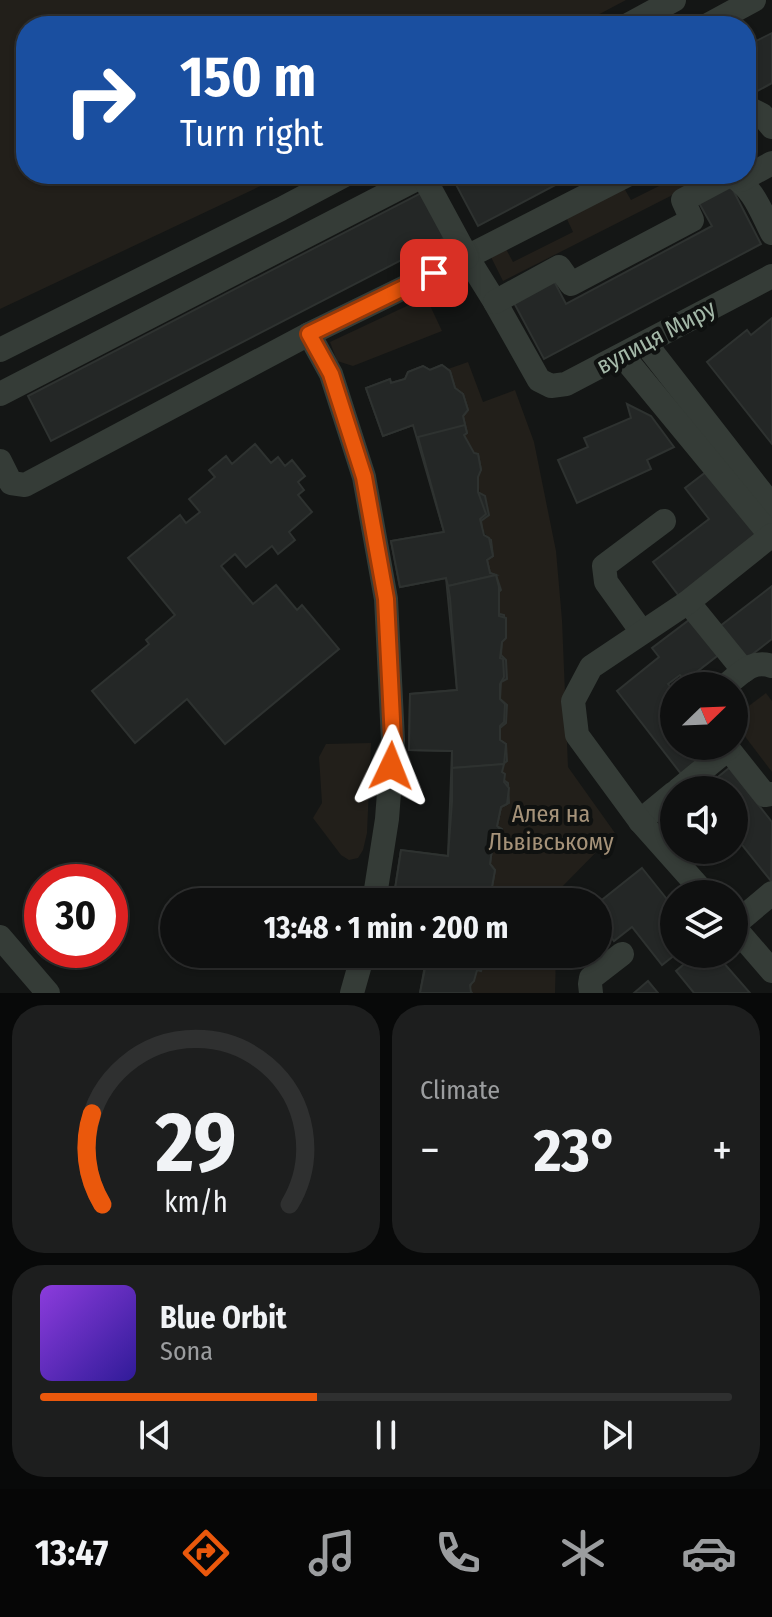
<!DOCTYPE html>
<html lang="en">
<head>
<meta charset="utf-8">
<style>
	body { margin:0; font-family:"Fira Sans Condensed",sans-serif; background:#1d1e1e; color:#f1f3f6; height:100vh; display:flex; flex-direction:column; font-size:30px; white-space:nowrap }
	* { box-sizing:border-box; margin:0 }
	p { font-size:26px; color:#9b9d9f }
	.icon { flex:none; width:44px; height:44px; fill:none; stroke:currentColor; stroke-width:2; stroke-linecap:round; stroke-linejoin:round }
	.map { position:relative; height:993px; overflow:hidden }
	.sheet { display:flex; flex-direction:column; gap:12px; padding:12px; background:#080909; flex:1 }
	.sheet>* { flex:none }
	.banner { position:absolute; left:16px; top:16px; width:740px; height:168px; border-radius:32px; box-shadow:0 2px 6px #0004,0 0 0 2px #2f3030; background:#1a4fa0; color:#fff; overflow:hidden }
	.needle { width:52px; rotate:67deg }
	.tools { position:absolute; left:660px; top:672px; display:grid; gap:16px }
	.tools a { display:grid; place-items:center; width:88px; height:88px; border-radius:50%; background:#0f1010; box-shadow:0 2px 6px #0004,0 0 0 2px #2f3030; font-size:40px }
	.speed { position:absolute; left:24px; top:864px; display:flex; gap:16px; font-size:40px; font-weight:700; text-align:center }
	.speed>* { display:grid; place-content:center; width:104px; height:104px; border-radius:50%; background:#0f1010; box-shadow:0 2px 6px #0004,0 0 0 2px #2f3030; line-height:1 }
	.speed .limit { border:12px solid #d22; background:#fff; color:#111 }
	.pin { position:absolute; display:grid; place-items:center; width:68px; height:68px; color:#fff; margin:-34px; border-radius:16px; box-shadow:0 4px 12px #0006 }
	.me { position:absolute; width:88px; margin:-44px; rotate:2deg; stroke-linejoin:round; filter:drop-shadow(0 0 6px #0008) }
	.turn { display:flex; align-items:center; gap:28px; height:168px; padding:0 32px; font-size:36px }
	.turn .icon { width:104px; height:104px; stroke-width:2.5 }
	.turn b { display:block; font-size:56px; line-height:68px }
	.big { font-size:60px; font-weight:700; line-height:1.1 }
	.sheet .tile { flex:1; display:flex; flex-direction:column; justify-content:center; gap:12px; min-width:0; padding:0 28px; border-radius:32px; background:#1d1e1e }
	.sheet .dial { align-items:center; gap:0 }
	.dial svg { height:208px; overflow:visible; fill:none; stroke:#2f3030; stroke-width:7; stroke-linecap:round; text-anchor:middle }
	.dial text { fill:#f1f3f6; stroke:none }
	.song { display:flex; align-items:center; gap:24px }
	.cover { width:96px; height:96px; border-radius:12px; background:linear-gradient(135deg,hsl(270 70% 55%),hsl(250 70% 35%)) }
	.played { height:8px; border-radius:4px; background:linear-gradient(90deg,#ea580c 40%,#2f3030 40%) }
	.keys { display:flex; justify-content:space-around; direction:ltr }
	.heat { display:flex; justify-content:space-between; align-items:center; font-size:44px; direction:ltr }
	.sheet .tiles { flex:1; display:grid; gap:12px; grid-template-columns:1fr 1fr }
	.tile:last-child { grid-column:span 2 }
	.trip { position:absolute; left:160px; top:888px; width:452px; height:80px; border-radius:40px; background:#0f1010; box-shadow:0 2px 6px #0004,0 0 0 2px #2f3030; font-weight:700; line-height:80px; text-align:center }
	.tabs { display:flex; height:128px; justify-content:space-around; align-items:center; background:#060606; color:#9b9d9f }
	.tabs .icon { width:56px; height:56px }
	.tabs .active { color:#ea580c }
	.tabs b { font-size:36px; color:#f1f3f6 }
	.map>svg:first-child { display:block }
	.green { fill:#221f1a }
	.building { fill:#242726; stroke:#2e3230; stroke-width:2 }
	.lines { fill:none; stroke-linecap:round; stroke-linejoin:round }
	.minor { stroke:#353c37; stroke-width:24 }
	.route-casing { stroke:#983908; stroke-width:20 }
	.route { stroke:#ea580c; stroke-width:14 }
	.labels { text-anchor:middle; dominant-baseline:central; stroke-width:8; stroke-linejoin:round; paint-order:stroke }
	.street-label { font-size:24px; fill:#a4b8a8; stroke:#0f1110 }
	.park-label { font-size:24px; fill:#a59279; stroke:#0f1110 }
</style>
</head>
<body>
<div class="map">
<svg width="772" height="993" viewBox="0 0 772 993">
	<rect width="100%" height="100%" fill="#141615"/>
	<g class="green">
		<polygon points="0,0 626,0 577,26 26,26 26,174 286,174 0,309"/>
		<polygon points="683,174 714,174 503,281 491,257 506,249 513,262 573,232 566,217 624,188 631,200"/>
		<polygon points="426,297 442,331 353,366 337,361 330,342"/>
		<path d="M468 362 483 402 515 390 534 442 556 551 562 620 568 767 615 833 555 894V902H485L486 891 492 887 495 871 490 864 492 849 500 829 497 826 501 807 507 803 509 788 504 782 505 774 502 772 506 744 500 740V658L502 642 506 638V619L499 616V587L496 576 490 573 487 560 493 556 489 538C478 529 482 514 481 501 481 494 478 488 478 481 479 469 481 467 478 454L474 453 464 435 467 433 463 416 468 410 463 394 455 388 448 369Z"/>
		<polygon points="766,693 772,701 772,772 734,722 734,717"/>
		<polygon points="371,743 367,833 363,850 358,858 349,860 341,855 313,818 322,803 319,757 326,744"/>
		<polygon points="485,954 556,954 555,993 471,993 470,985 474,981 477,970 482,969"/>
	</g>
	<g class="building">
		<polygon points="772,33 772,83 752,94 746,83 746,46"/>
		<polygon points="463,174 576,174 478,226 453,179"/>
		<polygon points="731,186 761,244 544,359 514,303 554,281 566,304 712,226 699,203"/>
		<polygon points="423,192 446,237 51,441 28,396"/>
		<polygon points="772,318 772,444 707,362 747,330 751,335"/>
		<polygon points="442,365 450,371 455,388 463,394 468,410 463,416 465,425 418,437 413,425 383,436 366,388 390,379 391,383 405,379 408,372 423,366 430,370"/>
		<polygon points="442,365 450,371 455,388 463,394 468,410 463,416 467,433 464,435 470,453 478,454 481,470 475,476 478,492 485,496 489,515 481,521 483,536 491,540 493,556 487,560 490,573 496,575 501,590 494,596 496,613 504,615 506,635 502,640 501,655 506,660 507,679 501,682 500,699 507,705 506,723 500,728 500,740 506,744 507,761 502,765 501,778 508,783 509,803 501,807 497,826 502,829 499,848 492,849 490,864 495,870 492,887 486,891 485,902 436,902 437,896 395,889 401,850 448,856 452,751 409,750 410,694 457,690 446,578 400,587 391,541 444,532 413,425 383,436 366,388 390,379 391,383 405,379 408,372 423,366 430,370"/>
		<polygon points="627,404 651,416 674,447 647,460 651,469 577,503 558,460 588,447 584,438 631,418"/>
		<polygon points="465,425 467,433 464,435 474,453 478,454 481,470 478,477 478,492 486,514 480,519 484,535 489,538 493,556 487,560 490,573 496,575 448,586 446,578 400,587 391,541 444,532 418,437"/>
		<polygon points="255,444 271,463 278,457 285,466 292,460 305,476 298,482 304,490 298,495 312,512 289,532 295,540 278,554 272,546 246,567 235,554 221,566 253,604 276,585 297,610 302,605 339,649 225,744 187,699 135,743 92,691 149,644 146,640 175,615 128,558 180,515 186,523 200,512 189,499 215,477 209,470 226,456 232,464"/>
		<polygon points="710,469 759,534 679,596 653,562 709,519 685,488"/>
		<polygon points="496,575 499,587 499,616 506,618 506,638 502,642 500,658 503,659 504,677 500,684 500,699 505,704 504,722 500,726 500,740 506,744 504,764 452,768 452,751 409,750 410,694 457,690 450,598 448,586"/>
		<polygon points="772,586 772,639 741,663 715,630"/>
		<polygon points="693,617 721,653 685,681 680,675 668,684 674,691 674,746 717,746 685,779 617,691 659,657 652,648"/>
		<polygon points="504,764 502,772 505,774 504,782 509,788 507,804 501,807 497,826 500,829 498,845 492,849 490,864 495,870 492,887 486,891 485,902 437,902 437,896 395,889 401,850 448,856 452,802 452,768"/>
		<polygon points="729,768 772,822 771,881 734,835 734,790 702,790"/>
		<polygon points="642,868 674,908 674,954 676,954 662,965 632,927 614,941 598,920 598,903"/>
		<polygon points="427,954 484,954 486,956 481,971 477,970 469,989 472,993 420,993"/>
		<polygon points="428,954 485,954 482,969 477,970 474,981 470,985 471,993 420,993"/>
		<polygon points="696,954 716,954 750,993 694,993 676,971"/>
		<polygon points="648,981 658,993 634,993"/>
	</g>
	<g class="lines">
		<g class="minor">
			<polyline points="626,26 674,0"/>
			<polyline points="706,26 754,0"/>
			<polyline points="746,107 762,115 772,127"/>
			<polyline points="629,174 467,257 495,302 539,380 551,386 566,384 772,276"/>
			<path d="M729 174C753 187 760 209 772 233"/>
			<polyline points="741,180 772,163"/>
			<polyline points="495,302 559,267 571,284 692,220 683,200 730,175"/>
			<polyline points="309,334 331,374 364,477 386,599 393,740 387,819 374,902"/>
			<polyline points="645,343 772,506"/>
			<polyline points="0,350 281,209 347,174"/>
			<polyline points="622,355 772,537"/>
			<polyline points="0,394 426,174"/>
			<polyline points="0,461 11,483 25,485 309,334 467,257 422,174"/>
			<polyline points="688,602 744,671"/>
			<polyline points="642,632 606,582 604,566 664,521"/>
			<path d="M725 686C741 674 751 659 772 666"/>
			<polyline points="726,746 765,795 772,794"/>
			<polyline points="678,790 728,749"/>
			<polyline points="640,821 674,793"/>
			<polyline points="705,894 640,821 577,735 573,701 591,667 688,602 772,535"/>
			<polyline points="734,925 772,893"/>
			<polyline points="734,927 772,971"/>
			<polyline points="0,937 48,993"/>
			<polyline points="352,993 363,954"/>
			<polyline points="591,993 590,984 591,978 622,954"/>
		</g>
	</g>
	<g class="lines">
		<defs>
			<polyline id="route" points="391,766 393,740 386,599 364,477 331,374 309,334 434,273"/>
		</defs>
		<use href="#route" class="route-casing"/>
		<use href="#route" class="route"/>
	</g>
	<g class="labels">
		<g class="street-label">
			<text transform="translate(656 337) rotate(-28)">вулиця Миру</text>
		</g>
		<g class="park-label">
			<text x="551" y="814">Алея на<tspan x="551" dy="28">Львівському</tspan></text>
		</g>
	</g>
</svg>
<div class="tools">
<a><svg class="needle" viewBox="-14 -14 28 28"><path d="M0-13l5 13h-10z" fill="#e53935"/><path d="M0 13l5-13h-10z" fill="#9b9d9f"/></svg></a>
<a><svg class="icon" aria-label="sound" viewBox="0 0 24 24"><path d="M4 9h4l5-4v14l-5-4H4zM17 9q2 3 0 6"/></svg></a>
<a><svg class="icon" aria-label="layers" viewBox="0 0 24 24"><path d="M12 4l9 5-9 5-9-5zM3 14l9 5 9-5"/></svg></a>
</div>
<div class="speed"><div class="limit">30</div></div>
<div class="pin" style="left:434px;top:273px;background:#d93025"><svg class="icon" aria-label="arrive" viewBox="0 0 24 24"><path d="M6 21V4h12l-3 4 3 4H6"/></svg></div>
<svg class="me" style="left:391px;top:766px" viewBox="-20 -20 40 40"><path d="M0-17L14 15 0 8-14 15z" fill="#ea580c" stroke="#fff" stroke-width="4"/></svg>
<div class="trip">13:48 · 1 min · 200 m</div>
<div class="banner">
<div class="turn"><svg class="icon" aria-label="right" viewBox="0 0 24 24"><path d="M7 20v-9h11M14 6l5 5-5 5"/></svg><div><b>150 m</b>Turn right</div></div>
</div>
</div>
<section class="sheet">
<div class="tiles">
<div class="tile dial"><svg viewBox="0 0 100 80">
<path d="M14 69A42 42 0 1 1 86 69"/>
<path d="M14 69A42 42 0 0 1 10 34" stroke="#ea580c"/>
<text x="50" y="56" font-size="32" font-weight="700">29</text>
<text x="50" y="72" font-size="11">km/h</text>
</svg></div>
<div class="tile"><p>Climate</p>
<div class="heat"><a>−</a><b class="big">23°</b><a>+</a></div>
</div>
<div class="tile">
<div class="song"><i class="cover"></i><div><b>Blue Orbit</b><p>Sona</p></div></div>
<div class="played"></div>
<div class="keys"><svg class="icon" aria-label="previous" viewBox="0 0 24 24"><path d="M18 5L8 12l10 7zM5 5v14"/></svg><svg class="icon" aria-label="pause" viewBox="0 0 24 24"><path d="M8 5v14M16 5v14"/></svg><svg class="icon" aria-label="next" viewBox="0 0 24 24"><path d="M6 5l10 7-10 7zM19 5v14"/></svg></div>
</div>
</div>
</section>
<nav class="tabs">
<b>13:47</b>
<svg class="icon active" aria-label="directions" viewBox="0 0 24 24"><path d="M12 3l9 9-9 9-9-9zM9 14v-3h6M13 9l2 2-2 2"/></svg>
<svg class="icon" aria-label="music" viewBox="0 0 24 24"><path d="M9 18V5l10-2v13"/><circle cx="6" cy="18" r="3"/><circle cx="16" cy="16" r="3"/></svg>
<svg class="icon" aria-label="phone" viewBox="0 0 24 24"><path d="M5 4h4l2 5-3 2q2 4 5 5l2-3 5 2v4C11 20 4 13 5 4z"/></svg>
<svg class="icon" aria-label="climate" viewBox="0 0 24 24"><path d="M12 3v18M4 7l16 10M4 17L20 7"/></svg>
<svg class="icon" aria-label="car" viewBox="0 0 24 24"><path d="M5 17H2v-5l4-1 3-4h7l3 4 3 1v5h-3M9 17h6M6 11h13"/><circle cx="7" cy="17" r="2"/><circle cx="17" cy="17" r="2"/></svg>
</nav>
</body>
</html>
